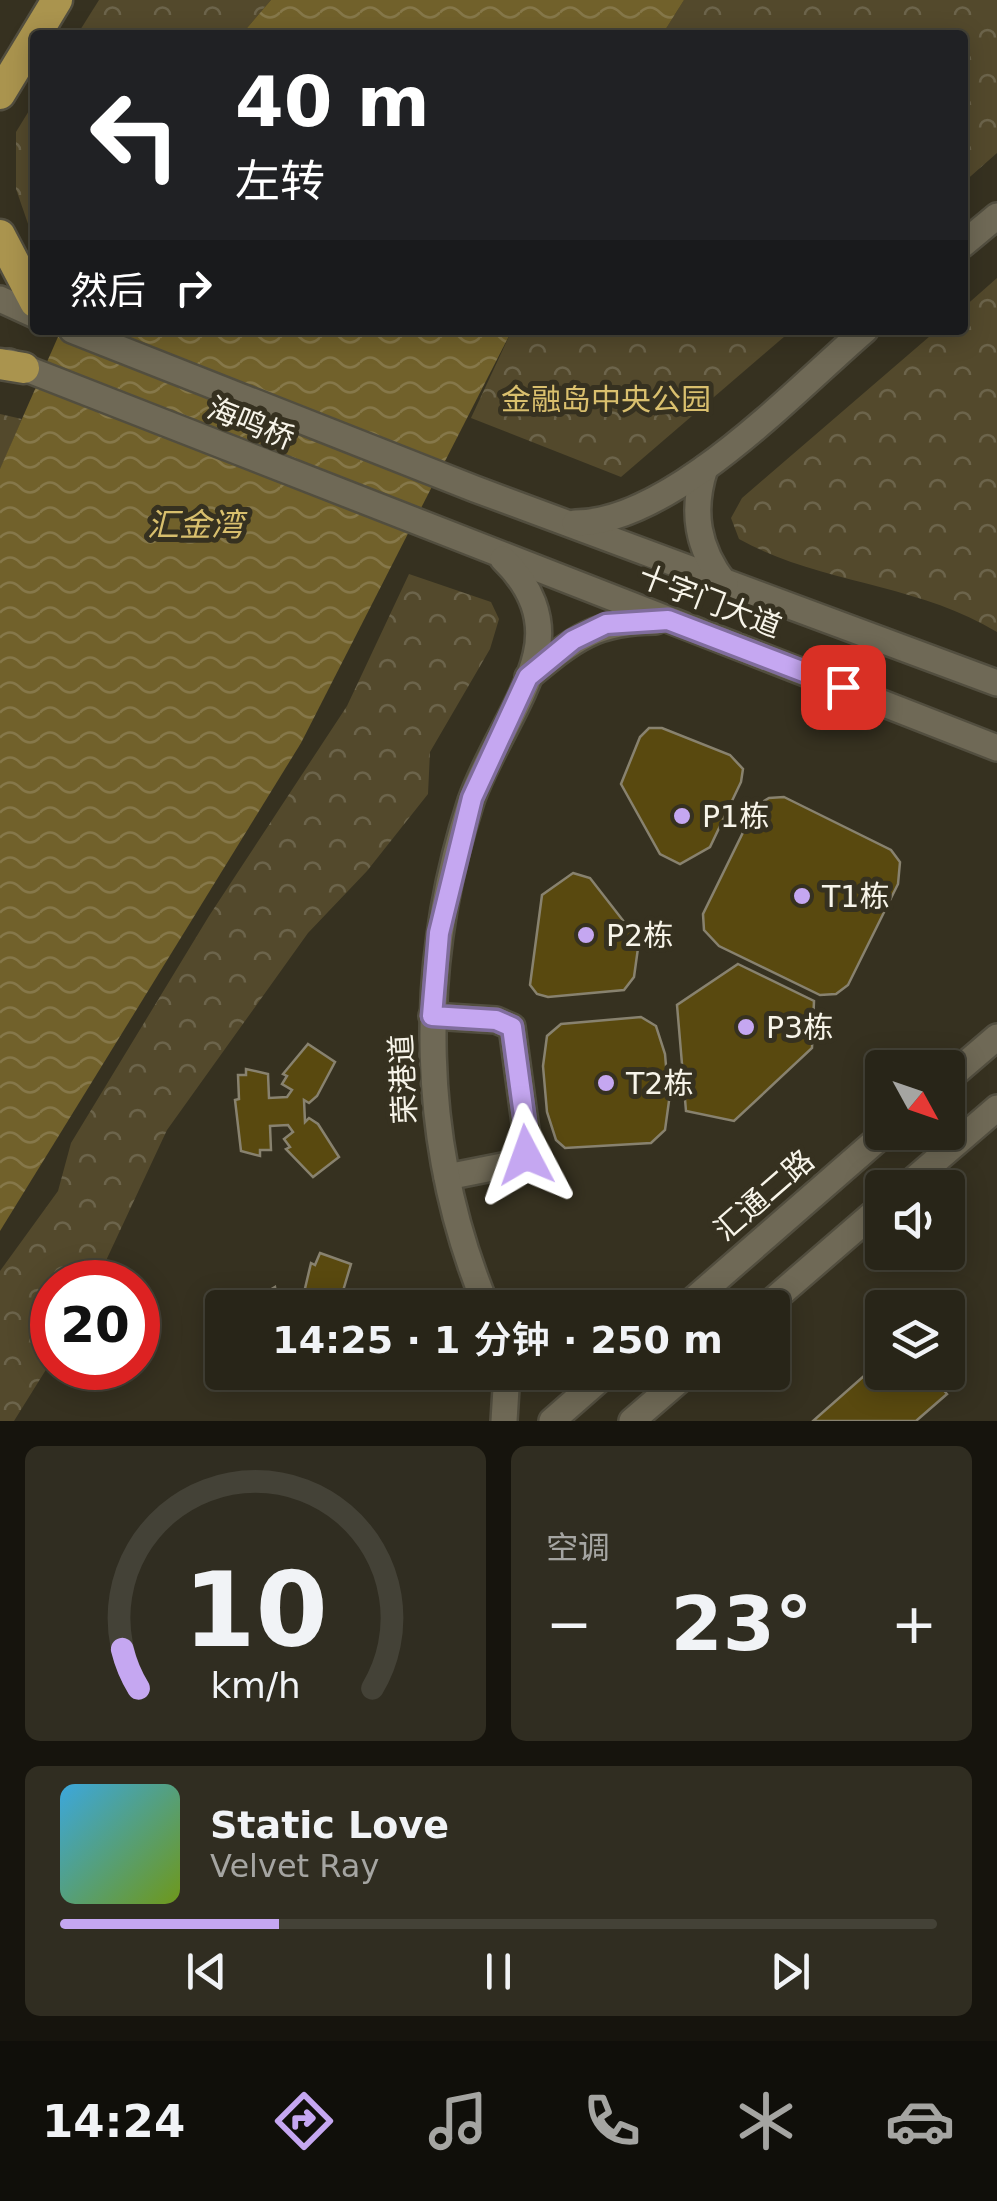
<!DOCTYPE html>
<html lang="zh">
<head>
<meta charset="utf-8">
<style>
	body { margin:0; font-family:"DejaVu Sans","Noto Sans SC",sans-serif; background:#302d21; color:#f1f3f6; height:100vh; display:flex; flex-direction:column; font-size:38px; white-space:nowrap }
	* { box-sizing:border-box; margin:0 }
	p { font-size:32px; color:#a5a5a2 }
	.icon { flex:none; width:55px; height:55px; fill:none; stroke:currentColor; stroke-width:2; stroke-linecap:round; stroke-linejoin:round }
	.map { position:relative; height:1421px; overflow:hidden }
	.side { display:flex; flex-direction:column; gap:25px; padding:25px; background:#16140d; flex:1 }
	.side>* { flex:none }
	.guide { position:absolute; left:30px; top:30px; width:938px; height:305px; border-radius:10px; box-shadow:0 5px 25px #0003,0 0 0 2px #444237; background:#202124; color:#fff; overflow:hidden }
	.needle { width:65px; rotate:130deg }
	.buttons { position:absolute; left:865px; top:1050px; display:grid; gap:20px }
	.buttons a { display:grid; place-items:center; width:100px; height:100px; border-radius:10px; background:#282518; box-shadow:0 5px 25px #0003,0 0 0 2px #444237; font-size:50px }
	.speed { position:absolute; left:30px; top:1260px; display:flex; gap:20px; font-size:50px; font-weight:700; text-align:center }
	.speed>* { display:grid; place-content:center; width:130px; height:130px; border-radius:50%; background:#282518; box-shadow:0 5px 25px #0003,0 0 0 2px #444237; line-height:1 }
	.speed .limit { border:15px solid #d22; background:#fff; color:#111 }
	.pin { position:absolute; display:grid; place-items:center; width:85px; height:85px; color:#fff; margin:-42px; border-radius:20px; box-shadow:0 5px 15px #0006 }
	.me { position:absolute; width:110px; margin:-55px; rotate:356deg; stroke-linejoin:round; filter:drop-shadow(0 0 8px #0008) }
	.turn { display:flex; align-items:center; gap:35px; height:210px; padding:0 40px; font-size:45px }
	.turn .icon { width:130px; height:130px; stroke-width:2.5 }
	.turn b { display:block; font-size:70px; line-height:85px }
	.then { display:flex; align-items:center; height:95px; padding:0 40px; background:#0003; gap:20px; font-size:38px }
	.big { font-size:75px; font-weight:600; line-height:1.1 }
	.side .tile { flex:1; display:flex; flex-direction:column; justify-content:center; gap:15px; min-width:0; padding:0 35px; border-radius:15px; background:#302d21 }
	.side .dial { align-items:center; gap:0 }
	.dial svg { height:260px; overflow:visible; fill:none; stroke:#444237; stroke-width:7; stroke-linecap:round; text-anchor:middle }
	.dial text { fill:#f1f3f6; stroke:none }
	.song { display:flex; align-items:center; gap:30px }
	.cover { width:120px; height:120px; border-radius:15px; background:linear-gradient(135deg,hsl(200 70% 55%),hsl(80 70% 35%)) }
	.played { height:10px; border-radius:5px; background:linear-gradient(90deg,#c5a7f1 25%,#444237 25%) }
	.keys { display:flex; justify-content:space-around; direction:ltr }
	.heat { display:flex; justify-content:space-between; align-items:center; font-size:55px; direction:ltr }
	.side .tiles { flex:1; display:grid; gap:25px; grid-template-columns:1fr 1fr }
	.tile:last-child { grid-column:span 2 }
	.trip { position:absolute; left:205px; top:1290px; width:585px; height:100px; border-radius:10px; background:#282518; box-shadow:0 5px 25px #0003,0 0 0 2px #444237; font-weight:600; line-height:100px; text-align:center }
	.menu { display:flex; height:160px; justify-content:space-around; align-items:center; background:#100f0a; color:#a5a5a2 }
	.menu .icon { width:70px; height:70px }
	.menu .active { color:#c5a7f1 }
	.menu b { font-size:45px; color:#f1f3f6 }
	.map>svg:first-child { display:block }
	.park { fill:url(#park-crowns) }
	.water { fill:url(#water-waves) }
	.building { fill:#59490f; stroke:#88826f; stroke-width:2.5 }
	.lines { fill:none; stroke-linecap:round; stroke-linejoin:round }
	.minor-casing { stroke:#524e3f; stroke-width:30 }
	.major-casing { stroke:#524e3f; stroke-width:35 }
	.minor { stroke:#6f6956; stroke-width:25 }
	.major { stroke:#aa944e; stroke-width:30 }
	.route-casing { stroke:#806d9d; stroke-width:25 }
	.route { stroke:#c5a7f1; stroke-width:18 }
	.poi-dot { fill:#c5a7f1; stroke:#363120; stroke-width:4 }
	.labels { text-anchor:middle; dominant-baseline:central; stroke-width:10; stroke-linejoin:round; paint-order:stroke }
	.park-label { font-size:30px; fill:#dac06e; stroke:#363120 }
	.street-label { font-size:30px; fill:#f7f4e9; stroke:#363120 }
	.poi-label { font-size:30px; fill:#f7f4e9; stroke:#363120; text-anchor:start }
	.water-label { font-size:32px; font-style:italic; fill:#d8bf6d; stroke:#363120 }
</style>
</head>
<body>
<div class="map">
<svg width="997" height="1421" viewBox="0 0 997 1421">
	<defs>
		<pattern id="park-crowns" width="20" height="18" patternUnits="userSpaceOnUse" patternTransform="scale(2.5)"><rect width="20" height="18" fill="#53492c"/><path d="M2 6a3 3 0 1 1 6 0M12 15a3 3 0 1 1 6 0" fill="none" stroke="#6c644b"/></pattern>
		<pattern id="water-waves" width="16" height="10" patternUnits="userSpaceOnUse" patternTransform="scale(2.5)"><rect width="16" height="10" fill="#71612b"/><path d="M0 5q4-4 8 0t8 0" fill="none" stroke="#86784a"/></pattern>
	</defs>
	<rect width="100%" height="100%" fill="#363120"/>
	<g class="park">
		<polygon points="99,0 271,0 241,35 77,35"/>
		<polygon points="684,0 997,0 997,153 963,183 962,35 662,35"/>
		<polygon points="35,101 35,244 16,189 16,132"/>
		<path d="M997 278V632C917 583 820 584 739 539L731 518 742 498 937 330H962L963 308Z"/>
		<polygon points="512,330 792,330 621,477 471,418"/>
		<polygon points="0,414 22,419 0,470"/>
		<polygon points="409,574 491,602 499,619 490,649 430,752 428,794 367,871 308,933 167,1130 96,1282 52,1282 52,1360 14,1421 0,1421 0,1271 58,1191 71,1143 209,916 347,706"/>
	</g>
	<g class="water">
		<polygon points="271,0 684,0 662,35 241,35"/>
		<polygon points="61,330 512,330 301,743 0,1231 0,469"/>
	</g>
	<g class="building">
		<polygon points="649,728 662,728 730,755 743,769 741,782 710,847 680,864 660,854 621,784 640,737"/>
		<polygon points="784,797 891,850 900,862 898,884 848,985 836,994 820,995 719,946 704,930 703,914 756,806 769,798"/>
		<polygon points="573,873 590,878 639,941 634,977 624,990 548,997 537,994 530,985 542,895"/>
		<polygon points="738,964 814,1001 812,1048 734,1121 686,1111 677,1005"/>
		<polygon points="641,1017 656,1026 665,1054 669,1101 665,1130 651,1143 565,1148 556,1140 547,1112 543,1066 547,1036 561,1024"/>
		<polygon points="308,1044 335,1062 317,1096 309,1103 304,1100 305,1122 309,1118 318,1124 339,1157 313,1177 286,1149 290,1147 284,1139 293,1132 288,1125 270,1126 271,1150 260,1150 260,1156 241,1151 235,1100 239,1099 238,1075 246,1075 246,1069 268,1074 269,1098 287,1097 292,1090 282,1084 287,1076 283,1074"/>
		<polygon points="320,1253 351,1264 340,1301 334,1308 311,1308 313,1301 303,1297 311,1263 315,1265"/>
		<polygon points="275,1287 276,1293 288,1290 292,1308 261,1308 258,1297"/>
		<polygon points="882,1360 882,1372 928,1372 947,1394 916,1421 813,1421"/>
	</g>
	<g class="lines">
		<defs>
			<g id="minor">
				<polyline points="962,245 997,216"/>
				<polyline points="0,299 35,315"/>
				<polyline points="72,330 475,489 997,683"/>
				<polyline points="9,362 997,748"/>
				<path d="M705 468C691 511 697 548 725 584"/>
				<path d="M575 523C671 523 794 391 865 330"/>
				<path d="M528 677C574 639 595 621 656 621"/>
				<polyline points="432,1016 496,1020 512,1027 528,1145 518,1163 447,1177"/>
				<polyline points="948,1079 997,1037"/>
				<polyline points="904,1188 997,1108"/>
				<path d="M487 1308C419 1146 417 967 471 801 487 754 526 699 536 655 545 618 530 585 503 559"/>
				<polyline points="684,1308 886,1132"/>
				<polyline points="764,1308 882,1206"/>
				<polyline points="504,1421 507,1372"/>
				<polyline points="552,1421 608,1372"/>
				<polyline points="632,1421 689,1372"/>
			</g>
			<g id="major">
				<polyline points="0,94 57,0"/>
				<polyline points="0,235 35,302"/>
				<polyline points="0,364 24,368"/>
			</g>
		</defs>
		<use href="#minor" class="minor-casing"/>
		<use href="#major" class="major-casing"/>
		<use href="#minor" class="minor"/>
		<use href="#major" class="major"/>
	</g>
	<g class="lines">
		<defs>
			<polyline id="route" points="526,1155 528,1145 512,1027 496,1020 432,1016 439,933 472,798 528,677 573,640 606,624 668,620 843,687"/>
		</defs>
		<use href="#route" class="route-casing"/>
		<use href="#route" class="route"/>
	</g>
	<g class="poi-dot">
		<circle cx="682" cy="816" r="10"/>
		<circle cx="802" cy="896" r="10"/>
		<circle cx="586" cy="935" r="10"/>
		<circle cx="746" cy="1027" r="10"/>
		<circle cx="606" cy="1083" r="10"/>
	</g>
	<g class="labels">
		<g class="park-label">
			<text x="606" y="399">金融岛中央公园</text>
		</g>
		<g class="street-label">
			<text transform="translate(251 423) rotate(22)">海鸣桥</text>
			<text transform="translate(710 601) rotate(21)">十字门大道</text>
			<text transform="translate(403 1079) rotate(-93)">荣港道</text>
			<text transform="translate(764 1195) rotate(-41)">汇通二路</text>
		</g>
		<g class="poi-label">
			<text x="702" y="816">P1栋</text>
			<text x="822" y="896">T1栋</text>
			<text x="606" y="935">P2栋</text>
			<text x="766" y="1027">P3栋</text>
			<text x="626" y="1083">T2栋</text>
		</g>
		<g class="water-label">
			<text x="195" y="525">汇金湾</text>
		</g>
	</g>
</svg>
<div class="buttons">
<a><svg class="needle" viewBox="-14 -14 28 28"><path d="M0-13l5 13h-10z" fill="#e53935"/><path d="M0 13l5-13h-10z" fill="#a5a5a2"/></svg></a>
<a><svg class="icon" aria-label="sound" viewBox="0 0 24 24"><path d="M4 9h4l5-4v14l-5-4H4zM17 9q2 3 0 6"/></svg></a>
<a><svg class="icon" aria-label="layers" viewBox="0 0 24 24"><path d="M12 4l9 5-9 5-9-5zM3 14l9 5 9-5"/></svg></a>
</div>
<div class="speed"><div class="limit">20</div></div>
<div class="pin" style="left:843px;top:687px;background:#d93025"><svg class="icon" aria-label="arrive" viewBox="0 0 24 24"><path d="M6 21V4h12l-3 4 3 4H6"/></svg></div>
<svg class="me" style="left:526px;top:1155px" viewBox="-20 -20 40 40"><path d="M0-17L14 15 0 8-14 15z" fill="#c5a7f1" stroke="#fff" stroke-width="4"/></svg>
<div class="trip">14:25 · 1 分钟 · 250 m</div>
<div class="guide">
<div class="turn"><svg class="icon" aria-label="left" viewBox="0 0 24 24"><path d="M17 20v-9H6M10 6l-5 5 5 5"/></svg><div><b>40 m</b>左转</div></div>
<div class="then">然后<svg class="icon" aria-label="right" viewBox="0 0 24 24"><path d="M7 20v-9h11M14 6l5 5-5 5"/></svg></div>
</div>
</div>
<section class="side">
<div class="tiles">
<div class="tile dial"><svg viewBox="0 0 100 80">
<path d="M14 69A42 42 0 1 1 86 69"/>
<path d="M14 69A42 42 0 0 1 9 57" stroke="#c5a7f1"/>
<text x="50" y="56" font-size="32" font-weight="700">10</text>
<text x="50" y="72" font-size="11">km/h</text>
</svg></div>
<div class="tile"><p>空调</p>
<div class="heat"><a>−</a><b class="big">23°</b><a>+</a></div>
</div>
<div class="tile">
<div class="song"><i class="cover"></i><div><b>Static Love</b><p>Velvet Ray</p></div></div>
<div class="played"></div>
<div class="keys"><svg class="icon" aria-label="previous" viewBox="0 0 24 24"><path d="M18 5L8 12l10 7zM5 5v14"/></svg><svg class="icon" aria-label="pause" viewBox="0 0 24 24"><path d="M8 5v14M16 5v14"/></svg><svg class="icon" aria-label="next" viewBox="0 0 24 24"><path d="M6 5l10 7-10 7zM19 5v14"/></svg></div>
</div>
</div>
</section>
<nav class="menu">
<b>14:24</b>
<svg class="icon active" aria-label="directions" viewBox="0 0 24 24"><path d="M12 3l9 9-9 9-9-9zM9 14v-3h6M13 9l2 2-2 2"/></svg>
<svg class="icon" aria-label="music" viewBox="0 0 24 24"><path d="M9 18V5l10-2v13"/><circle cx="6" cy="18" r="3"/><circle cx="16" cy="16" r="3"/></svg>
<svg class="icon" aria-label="phone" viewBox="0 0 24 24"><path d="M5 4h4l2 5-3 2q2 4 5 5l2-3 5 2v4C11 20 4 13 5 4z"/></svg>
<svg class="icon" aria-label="climate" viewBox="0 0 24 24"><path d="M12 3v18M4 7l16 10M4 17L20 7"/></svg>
<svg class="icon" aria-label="car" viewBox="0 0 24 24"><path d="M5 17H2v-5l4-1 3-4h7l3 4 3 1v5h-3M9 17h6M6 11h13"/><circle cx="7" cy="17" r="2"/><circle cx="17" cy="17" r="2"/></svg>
</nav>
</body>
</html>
